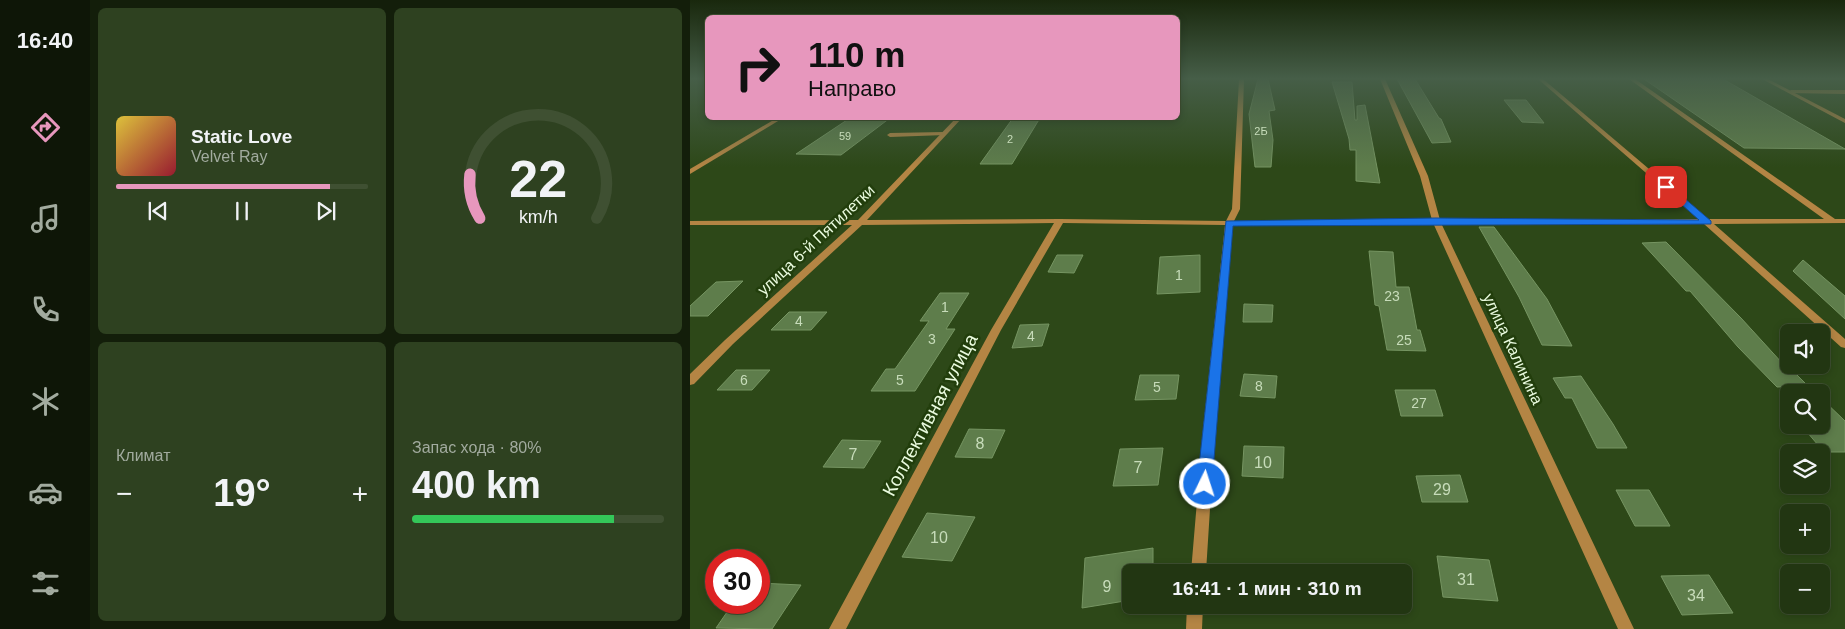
<!DOCTYPE html>
<html lang="ru">
<head>
<meta charset="utf-8">
<style>
	body { margin:0; font-family:Helvetica,sans-serif; background:#2e4120; color:#f1f3f6; height:100vh; display:flex; flex-direction:column; font-size:19px; white-space:nowrap }
	* { box-sizing:border-box; margin:0 }
	p { font-size:16px; color:#a2ab9f }
	.icon { flex:none; width:28px; height:28px; fill:none; stroke:currentColor; stroke-width:2; stroke-linecap:round; stroke-linejoin:round }
	.map { position:relative; flex:1; overflow:hidden }
	.sheet { display:flex; flex-direction:column; gap:8px; padding:8px; background:#131e0a; width:600px }
	.sheet>* { flex:none }
	.guide { position:absolute; left:15px; top:15px; width:475px; height:105px; border-radius:8px; box-shadow:0 2px 8px #0003,0 0 0 1px #3f5032; background:#e797bd; color:#111; overflow:hidden }
	.controls { position:absolute; left:1090px; top:324px; display:grid; gap:10px }
	.controls a { display:grid; place-items:center; width:50px; height:50px; border-radius:8px; background:#223612; box-shadow:0 2px 8px #0003,0 0 0 1px #3f5032; font-size:25px }
	.speed { position:absolute; left:15px; top:549px; display:flex; gap:10px; font-size:25px; font-weight:700; text-align:center }
	.speed>* { display:grid; place-content:center; width:65px; height:65px; border-radius:50%; background:#223612; box-shadow:0 2px 8px #0003,0 0 0 1px #3f5032; line-height:1 }
	.speed .limit { border:8px solid #d22; background:#fff; color:#111 }
	.pin { position:absolute; display:grid; place-items:center; width:42px; height:42px; color:#fff; margin:-21px; border-radius:10px; box-shadow:0 2px 8px #0006 }
	.me { position:absolute; width:55px; margin:-28px; rotate:4deg; stroke-linejoin:round; filter:drop-shadow(0 0 4px #0008) }
	.turn { display:flex; align-items:center; gap:18px; height:105px; padding:0 20px; font-size:22px }
	.turn .icon { width:65px; height:65px; stroke-width:2.5 }
	.turn b { display:block; font-size:35px; line-height:42px }
	.big { font-size:38px; font-weight:600; line-height:1.1 }
	.sheet .tile { flex:1; display:flex; flex-direction:column; justify-content:center; gap:8px; min-width:0; padding:0 18px; border-radius:8px; background:#2e4120 }
	.sheet .dial { align-items:center; gap:0 }
	.dial svg { height:130px; overflow:visible; fill:none; stroke:#3f5032; stroke-width:7; stroke-linecap:round; text-anchor:middle }
	.dial text { fill:#f1f3f6; stroke:none }
	.song { display:flex; align-items:center; gap:15px }
	.cover { width:60px; height:60px; border-radius:8px; background:linear-gradient(135deg,hsl(50 70% 55%),hsl(350 70% 35%)) }
	.played { height:5px; border-radius:2px; background:linear-gradient(90deg,#e797bd 85%,#3f5032 85%) }
	.keys { display:flex; justify-content:space-around; direction:ltr }
	.heat { display:flex; justify-content:space-between; align-items:center; font-size:28px; direction:ltr }
	.charge { height:8px; border-radius:4px; background:linear-gradient(90deg,#34c759 80%,#3f5032 0) }
	.sheet .tiles { flex:1; display:grid; gap:8px; grid-template-columns:repeat(2,1fr) }
	.trip { position:absolute; left:432px; top:564px; width:290px; height:50px; border-radius:8px; background:#223612; box-shadow:0 2px 8px #0003,0 0 0 1px #3f5032; font-weight:600; line-height:50px; text-align:center }
	main { display:flex; flex:1; min-height:0 }
	.tab-bar { display:flex; flex-direction:column; width:90px; justify-content:space-around; align-items:center; background:#0e1607; color:#a2ab9f }
	.tab-bar .icon { width:35px; height:35px }
	.tab-bar .current { color:#e797bd }
	.tab-bar b { font-size:22px; color:#f1f3f6 }
	.map>svg:first-child { display:block }
	.building { fill:#5e7d4b; stroke:#769562 }
	.lines { fill:none; stroke-linecap:round; stroke-linejoin:round }
	.lane { fill:#b48544; fill-rule:evenodd }
	.street { fill:#b48544; fill-rule:evenodd }
	.route { fill:#1a73e8; stroke:#114b97 }
	.labels { text-anchor:middle; dominant-baseline:central; stroke-width:5; stroke-linejoin:round; paint-order:stroke }
	.far-number-label { font-size:11px; fill:#c7dcba }
	.number-label { font-size:14px; fill:#c7dcba }
	.street-label { font-size:16px; fill:#eafbdf; stroke:#223e0c }
	.near-number-label { font-size:16px; fill:#c7dcba }
	.near-street-label { font-size:19px; fill:#eafbdf; stroke:#223e0c }
</style>
</head>
<body>
<main>
<nav class="tab-bar">
<b>16:40</b>
<svg class="icon current" aria-label="directions" viewBox="0 0 24 24"><path d="M12 3l9 9-9 9-9-9zM9 14v-3h6M13 9l2 2-2 2"/></svg>
<svg class="icon" aria-label="music" viewBox="0 0 24 24"><path d="M9 18V5l10-2v13"/><circle cx="6" cy="18" r="3"/><circle cx="16" cy="16" r="3"/></svg>
<svg class="icon" aria-label="phone" viewBox="0 0 24 24"><path d="M5 4h4l2 5-3 2q2 4 5 5l2-3 5 2v4C11 20 4 13 5 4z"/></svg>
<svg class="icon" aria-label="climate" viewBox="0 0 24 24"><path d="M12 3v18M4 7l16 10M4 17L20 7"/></svg>
<svg class="icon" aria-label="car" viewBox="0 0 24 24"><path d="M5 17H2v-5l4-1 3-4h7l3 4 3 1v5h-3M9 17h6M6 11h13"/><circle cx="7" cy="17" r="2"/><circle cx="17" cy="17" r="2"/></svg>
<svg class="icon" aria-label="filters" viewBox="0 0 24 24"><path d="M4 7h16M4 17h16"/><circle cx="9" cy="7" r="2"/><circle cx="15" cy="17" r="2"/></svg>
</nav>
<section class="sheet">
<div class="tiles">
<div class="tile">
<div class="song"><i class="cover"></i><div><b>Static Love</b><p>Velvet Ray</p></div></div>
<div class="played"></div>
<div class="keys"><svg class="icon" aria-label="previous" viewBox="0 0 24 24"><path d="M18 5L8 12l10 7zM5 5v14"/></svg><svg class="icon" aria-label="pause" viewBox="0 0 24 24"><path d="M8 5v14M16 5v14"/></svg><svg class="icon" aria-label="next" viewBox="0 0 24 24"><path d="M6 5l10 7-10 7zM19 5v14"/></svg></div>
</div>
<div class="tile dial"><svg viewBox="0 0 100 80">
<path d="M14 69A42 42 0 1 1 86 69"/>
<path d="M14 69A42 42 0 0 1 8 42" stroke="#e797bd"/>
<text x="50" y="56" font-size="32" font-weight="700">22</text>
<text x="50" y="72" font-size="11">km/h</text>
</svg></div>
<div class="tile"><p>Климат</p>
<div class="heat"><a>−</a><b class="big">19°</b><a>+</a></div>
</div>
<div class="tile"><p>Запас хода · 80%</p><b class="big">400 km</b><div class="charge"></div></div>
</div>
</section>
<div class="map">
<svg width="1155" height="629" viewBox="0 0 1155 629">
	<rect width="100%" height="100%" fill="#2d4818"/>
	<g class="building">
		<polygon points="568,79 578,79 585,110 579,111 583,140 581,167 565,167 559,114"/>
		<polygon points="707,79 725,79 749,118 751,119 761,142 742,143"/>
		<polygon points="954,79 1033,79 1155,149 1054,148"/>
		<polygon points="642,82 662,82 665,120 667,120 667,106 675,105 690,183 666,181 666,150 660,150 659,139"/>
		<polygon points="814,100 836,100 854,123 832,122"/>
		<polygon points="160,118 200,118 151,155 106,154"/>
		<polygon points="323,118 350,118 322,164 290,164"/>
		<polygon points="789,227 804,227 857,299 882,346 852,345 829,297"/>
		<polygon points="976,242 1051,318 1093,364 1096,364 1118,386 1087,387 1048,347 1000,291 996,291 952,243"/>
		<polygon points="679,251 703,252 706,287 719,287 727,330 730,330 736,351 697,350 689,306 685,305"/>
		<polygon points="367,255 393,255 384,273 358,272"/>
		<polygon points="510,255 510,292 467,294 470,257"/>
		<polygon points="1113,260 1155,296 1155,319 1103,271"/>
		<polygon points="53,281 18,316 0,316 0,306 26,282"/>
		<polygon points="250,293 279,293 256,329 265,329 225,391 181,391 196,369 205,369 239,321 230,321"/>
		<polygon points="554,304 583,305 582,322 553,322"/>
		<polygon points="99,312 137,312 121,330 81,330"/>
		<polygon points="359,324 352,346 322,348 330,325"/>
		<polygon points="46,370 80,370 62,390 27,390"/>
		<polygon points="554,374 587,376 585,398 550,396"/>
		<polygon points="450,375 489,375 486,399 445,400"/>
		<polygon points="891,376 923,424 937,448 907,448 882,398 875,398 863,378"/>
		<polygon points="705,390 745,390 753,416 711,416"/>
		<polygon points="1131,398 1155,421 1155,452 1134,452 1111,425 1131,425"/>
		<polygon points="279,429 315,430 302,458 265,457"/>
		<polygon points="152,440 191,441 174,468 133,467"/>
		<polygon points="554,446 594,447 593,478 552,476"/>
		<polygon points="473,448 468,485 423,486 430,449"/>
		<polygon points="770,475 778,502 732,502 726,476"/>
		<polygon points="926,490 959,490 980,526 945,526"/>
		<polygon points="237,513 285,517 262,561 212,557"/>
		<polygon points="463,548 463,572 441,572 441,600 392,608 395,558"/>
		<polygon points="747,556 799,560 808,601 753,597"/>
		<polygon points="1019,575 1043,613 992,615 971,576"/>
		<polygon points="69,583 111,585 82,629 26,628 44,602 69,602"/>
	</g>
	<g class="lines">
		<g class="lane">
			<polygon points="1101,90 1155,90 1155,94 1099,93 1098,92"/>
			<polygon points="253,132 255,133 255,135 200,137 197,135 200,133"/>
		</g>
		<g class="street">
			<polygon points="549,79 554,79 550,209 544,221 742,220 730,176 690,79 695,79 738,176 750,220 1009,219 848,79 853,79 1018,219 1134,219 939,79 945,79 1145,219 1155,219 1155,223 1024,224 1155,339 1155,348 1151,347 1014,224 752,225 944,629 928,629 744,225 543,225 525,430 516,572 501,572 513,430 535,225 373,223 311,330 156,629 139,629 301,330 364,223 172,225 43,344 4,384 0,385 0,374 35,340 162,225 0,225 0,221 168,220 266,118 272,118 177,220 370,219 536,221 542,209"/>
			<polygon points="1072,79 1078,79 1155,119 1155,123"/>
			<polygon points="87,118 93,118 0,174 0,169"/>
			<polygon points="497,605 513,605 512,629 496,629"/>
		</g>
	</g>
	<linearGradient id="sky" x2="0" y2="1"><stop stop-color="#19280d"/><stop offset="0.47" stop-color="#465e48"/><stop offset="1" stop-color="#465e48" stop-opacity="0"/></linearGradient>
	<rect width="1155" height="167" fill="url(#sky)"/>
	<polygon class="route" points="973,185 979,185 1021,221 1021,224 543,226 522,484 520,488 515,490 509,488 507,484 536,221 746,218 1009,220 973,188"/>
	<g class="labels">
		<g class="far-number-label">
			<text x="571" y="131">2Б</text>
			<text x="155" y="136">59</text>
			<text x="320" y="139">2</text>
		</g>
		<g class="number-label">
			<text x="489" y="275">1</text>
			<text x="702" y="296">23</text>
			<text x="255" y="307">1</text>
			<text x="109" y="321">4</text>
			<text x="341" y="336">4</text>
			<text x="242" y="339">3</text>
			<text x="714" y="340">25</text>
			<text x="54" y="380">6</text>
			<text x="210" y="380">5</text>
			<text x="569" y="386">8</text>
			<text x="467" y="387">5</text>
			<text x="729" y="403">27</text>
		</g>
		<g class="street-label">
			<text transform="translate(126 240) rotate(-43)">улица 6-й Пятилетки</text>
			<text transform="translate(823 349) rotate(65)">улица Калинина</text>
		</g>
		<g class="near-number-label">
			<text x="290" y="443">8</text>
			<text x="163" y="454">7</text>
			<text x="573" y="462">10</text>
			<text x="448" y="467">7</text>
			<text x="752" y="489">29</text>
			<text x="249" y="537">10</text>
			<text x="776" y="579">31</text>
			<text x="417" y="586">9</text>
			<text x="1006" y="595">34</text>
		</g>
		<g class="near-street-label">
			<text transform="translate(240 415) rotate(-62)">Коллективная улица</text>
		</g>
	</g>
</svg>
<div class="controls">
<a><svg class="icon" aria-label="sound" viewBox="0 0 24 24"><path d="M4 9h4l5-4v14l-5-4H4zM17 9q2 3 0 6"/></svg></a>
<a><svg class="icon" aria-label="search" viewBox="0 0 24 24"><circle cx="10" cy="10" r="6"/><path d="M15 15l6 6"/></svg></a>
<a><svg class="icon" aria-label="layers" viewBox="0 0 24 24"><path d="M12 4l9 5-9 5-9-5zM3 14l9 5 9-5"/></svg></a>
<a>+</a>
<a>−</a>
</div>
<div class="speed"><div class="limit">30</div></div>
<div class="pin" style="left:976px;top:187px;background:#d93025"><svg class="icon" aria-label="arrive" viewBox="0 0 24 24"><path d="M6 21V4h12l-3 4 3 4H6"/></svg></div>
<svg class="me" style="left:515px;top:484px" viewBox="-20 -20 40 40"><circle r="17" fill="#1a73e8" stroke="#fff" stroke-width="3"/><path d="M0-11L8 9 0 5-8 9z" fill="#fff"/></svg>
<div class="trip">16:41 · 1 мин · 310 m</div>
<div class="guide">
<div class="turn"><svg class="icon" aria-label="right" viewBox="0 0 24 24"><path d="M7 20v-9h11M14 6l5 5-5 5"/></svg><div><b>110 m</b>Направо</div></div>
</div>
</div>
</main>
</body>
</html>
